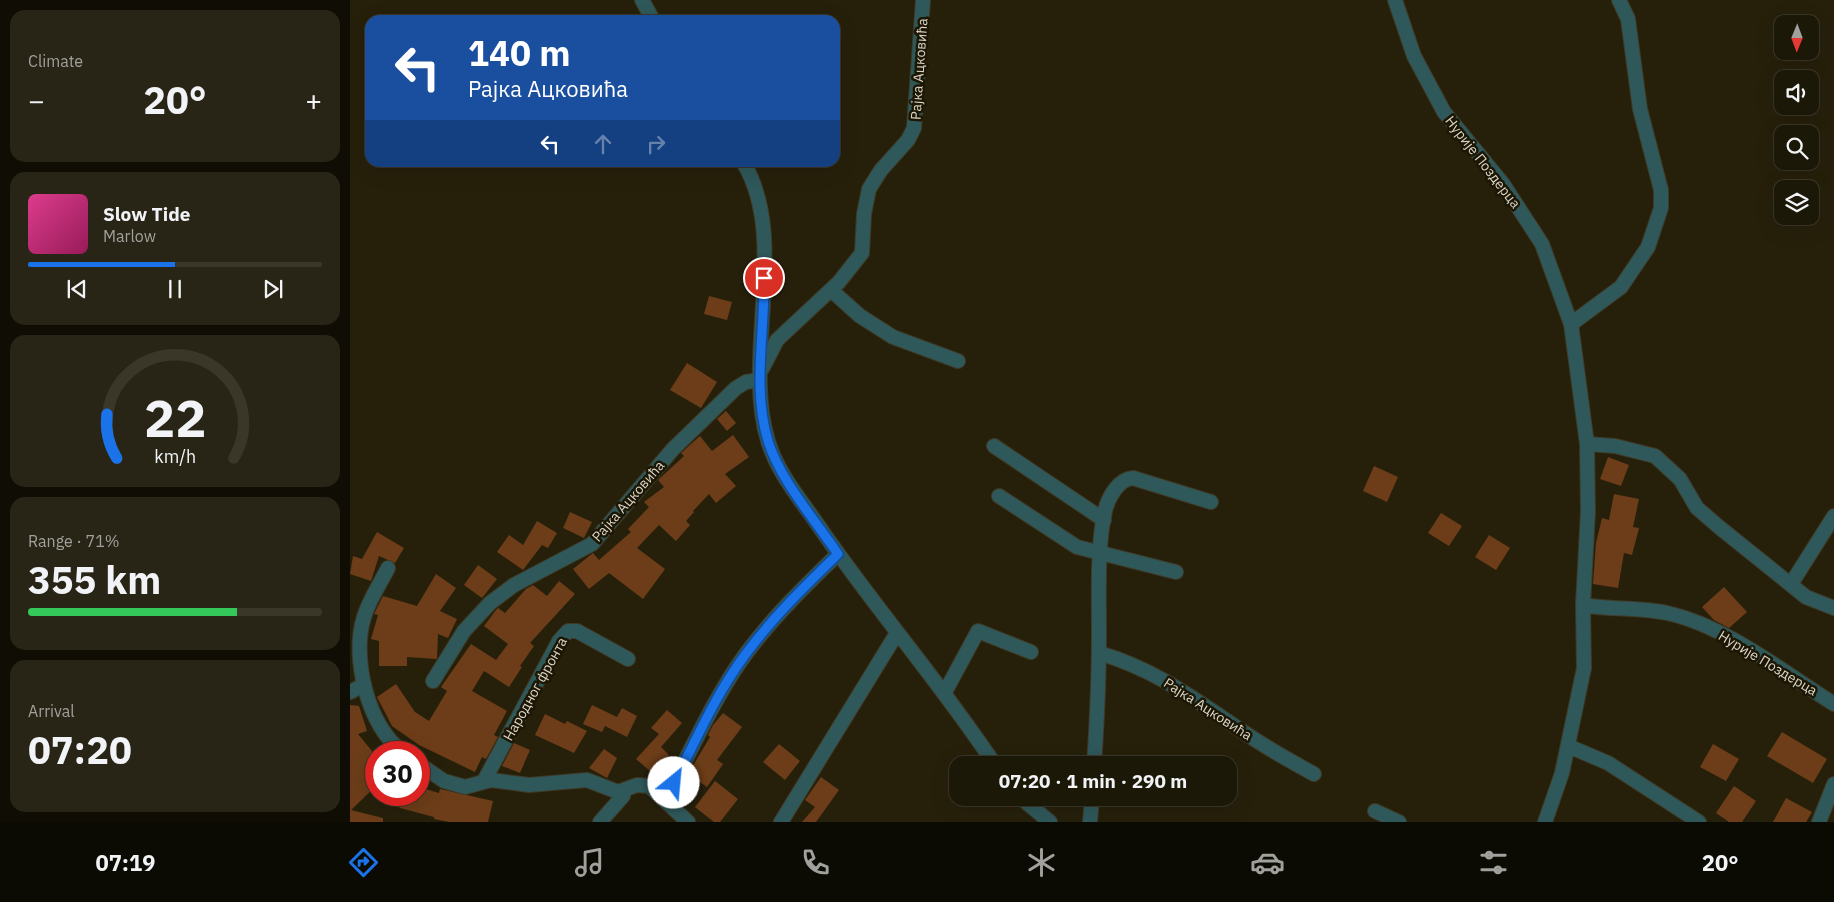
<!DOCTYPE html>
<html lang="en">
<head>
<meta charset="utf-8">
<style>
	body { margin:0; font-family:"IBM Plex Sans",sans-serif; background:#292516; color:#f1f3f6; height:100vh; display:flex; flex-direction:column; font-size:19px; white-space:nowrap }
	* { box-sizing:border-box; margin:0 }
	p { font-size:16px; color:#a0a09c }
	.icon { flex:none; width:28px; height:28px; fill:none; stroke:currentColor; stroke-width:2; stroke-linecap:round; stroke-linejoin:round }
	.map { position:relative; flex:1; overflow:hidden }
	.side { display:flex; flex-direction:column; gap:10px; padding:10px; background:#0f0d04; width:350px }
	.side>* { flex:none }
	.top-card { position:absolute; left:15px; top:15px; width:475px; height:152px; border-radius:15px; box-shadow:0 5px 20px #0002,0 0 0 1px #3a3729; background:#1a4fa0; color:#fff; overflow:hidden }
	.needle { width:32px; rotate:181deg }
	.buttons { position:absolute; left:1424px; top:15px; display:grid; gap:10px }
	.buttons a { display:grid; place-items:center; width:45px; height:45px; border-radius:10px; background:#1c1808; box-shadow:0 5px 20px #0002,0 0 0 1px #3a3729; font-size:25px }
	.speed { position:absolute; left:15px; top:741px; display:flex; gap:10px; font-size:25px; font-weight:700; text-align:center }
	.speed>* { display:grid; place-content:center; width:65px; height:65px; border-radius:50%; background:#1c1808; box-shadow:0 5px 20px #0002,0 0 0 1px #3a3729; line-height:1 }
	.speed .limit { border:8px solid #d22; background:#fff; color:#111 }
	.pin { position:absolute; display:grid; place-items:center; width:42px; height:42px; color:#fff; margin:-21px; border:2px solid #fff; border-radius:50%; box-shadow:0 1px 5px #0007 }
	.me { position:absolute; width:55px; margin:-28px; rotate:28deg; stroke-linejoin:round; filter:drop-shadow(0 0 4px #0008) }
	.turn { display:flex; align-items:center; gap:18px; height:105px; padding:0 20px; font-size:22px }
	.turn .icon { width:65px; height:65px; stroke-width:2.5 }
	.turn b { display:block; font-size:35px; line-height:42px }
	.lanes { display:flex; align-items:center; height:48px; padding:0 20px; background:#0003; justify-content:center; gap:25px; direction:ltr }
	.lanes .off { opacity:.35 }
	.big { font-size:38px; font-weight:700; line-height:1.1 }
	.side .tile { flex:1; display:flex; flex-direction:column; justify-content:center; gap:8px; min-width:0; padding:0 18px; border-radius:15px; background:#292516 }
	.side .dial { align-items:center; gap:0 }
	.dial svg { height:130px; overflow:visible; fill:none; stroke:#3a3729; stroke-width:7; stroke-linecap:round; text-anchor:middle }
	.dial text { fill:#f1f3f6; stroke:none }
	.song { display:flex; align-items:center; gap:15px }
	.cover { width:60px; height:60px; border-radius:8px; background:linear-gradient(135deg,hsl(330 70% 55%),hsl(330 70% 35%)) }
	.played { height:5px; border-radius:2px; background:linear-gradient(90deg,#1a73e8 50%,#3a3729 50%) }
	.keys { display:flex; justify-content:space-around; direction:ltr }
	.heat { display:flex; justify-content:space-between; align-items:center; font-size:28px; direction:ltr }
	.charge { height:8px; border-radius:4px; background:linear-gradient(90deg,#34c759 71%,#3a3729 0) }
	.trip { position:absolute; left:599px; top:756px; width:288px; height:50px; border-radius:15px; background:#1c1808; box-shadow:0 5px 20px #0002,0 0 0 1px #3a3729; font-weight:700; line-height:50px; text-align:center }
	.tab-bar { display:flex; height:80px; justify-content:space-around; align-items:center; background:#0b0a03; color:#a0a09c }
	.tab-bar .icon { width:35px; height:35px }
	.tab-bar .on { color:#1a73e8 }
	.tab-bar b { font-size:22px; color:#f1f3f6 }
	main { display:flex; flex:1; min-height:0 }
	.map>svg:first-child { display:block }
	.building { fill:#6c3d18 }
	.lines { fill:none; stroke-linecap:round; stroke-linejoin:round }
	.street-casing { stroke:#3f3a26; stroke-width:16 }
	.street { stroke:#2f585a; stroke-width:14 }
	.route-casing { stroke:#114b97; stroke-width:12 }
	.route { stroke:#1a73e8; stroke-width:9 }
	.labels { text-anchor:middle; dominant-baseline:central; stroke-width:5; stroke-linejoin:round; paint-order:stroke }
	.street-label { font-size:14px; fill:#dbd7cb; stroke:#1c1603 }
</style>
</head>
<body>
<main>
<section class="side">
<div class="tile"><p>Climate</p>
<div class="heat"><a>−</a><b class="big">20°</b><a>+</a></div>
</div>
<div class="tile">
<div class="song"><i class="cover"></i><div><b>Slow Tide</b><p>Marlow</p></div></div>
<div class="played"></div>
<div class="keys"><svg class="icon" aria-label="previous" viewBox="0 0 24 24"><path d="M18 5L8 12l10 7zM5 5v14"/></svg><svg class="icon" aria-label="pause" viewBox="0 0 24 24"><path d="M8 5v14M16 5v14"/></svg><svg class="icon" aria-label="next" viewBox="0 0 24 24"><path d="M6 5l10 7-10 7zM19 5v14"/></svg></div>
</div>
<div class="tile dial"><svg viewBox="0 0 100 80">
<path d="M14 69A42 42 0 1 1 86 69"/>
<path d="M14 69A42 42 0 0 1 8 42" stroke="#1a73e8"/>
<text x="50" y="56" font-size="32" font-weight="700">22</text>
<text x="50" y="72" font-size="11">km/h</text>
</svg></div>
<div class="tile"><p>Range · 71%</p><b class="big">355 km</b><div class="charge"></div></div>
<div class="tile"><p>Arrival</p><b class="big">07:20</b></div>
</section>
<div class="map">
<svg width="1484" height="822" viewBox="0 0 1484 822">
	<rect width="100%" height="100%" fill="#26200b"/>
	<g class="building">
		<polygon points="359,296 382,302 377,320 354,314"/>
		<polygon points="337,363 367,382 351,408 320,390"/>
		<polygon points="376,411 386,423 377,431 367,419"/>
		<polygon points="383,435 399,457 375,474 386,486 366,503 359,494 343,511 344,512 336,521 340,525 326,541 309,525 287,548 315,569 293,599 259,573 239,589 223,569 243,553 249,560 281,532 278,529 299,507 294,502 314,487 308,480 334,456 331,453 350,436 362,451"/>
		<polygon points="1258,457 1279,465 1271,486 1250,479"/>
		<polygon points="1024,466 1048,477 1037,502 1013,491"/>
		<polygon points="1264,494 1289,499 1283,527 1289,528 1282,555 1274,553 1268,588 1243,584 1246,543 1252,518 1259,520"/>
		<polygon points="220,512 242,522 234,538 213,528"/>
		<polygon points="1091,513 1112,526 1099,546 1078,533"/>
		<polygon points="187,521 207,533 198,548 192,545 173,570 147,552 159,535 173,545"/>
		<polygon points="27,532 54,548 45,563 29,556 21,581 0,574 3,556 12,559"/>
		<polygon points="1139,535 1160,548 1146,570 1125,557"/>
		<polygon points="128,565 147,579 132,598 114,585"/>
		<polygon points="86,574 106,588 90,611 107,619 98,638 88,634 87,659 57,657 57,666 29,666 29,641 21,639 28,615 24,614 33,596 67,606"/>
		<polygon points="209,581 225,594 180,643 184,646 170,666 172,667 159,687 134,671 122,691 157,711 144,735 148,737 136,759 132,757 125,772 69,745 42,726 27,697 46,684 65,712 79,721 97,691 91,687 121,644 146,660 158,644 134,626 146,610 148,608 155,613 176,589 183,585 197,596"/>
		<polygon points="1374,587 1397,612 1379,628 1364,620 1352,607"/>
		<polygon points="0,705 9,706 17,731 8,734 26,756 26,786 1,810 33,818 33,822 0,822"/>
		<polygon points="242,705 267,717 272,708 287,716 277,737 255,726 252,732 233,724"/>
		<polygon points="317,710 332,723 311,747 319,755 312,762 319,767 308,778 286,759 309,734 301,728"/>
		<polygon points="373,713 392,727 367,760 373,764 357,787 338,774 360,737 358,735 363,725"/>
		<polygon points="195,714 215,724 217,721 237,731 224,753 185,735"/>
		<polygon points="1432,732 1477,759 1463,783 1417,756"/>
		<polygon points="164,743 180,750 170,773 152,766"/>
		<polygon points="429,744 450,761 435,780 413,762"/>
		<polygon points="1363,744 1389,759 1376,781 1350,767"/>
		<polygon points="254,749 267,758 257,778 239,768"/>
		<polygon points="471,777 489,790 466,822 452,822 465,807 455,800"/>
		<polygon points="365,781 388,799 370,822 364,822 345,807"/>
		<polygon points="1384,786 1406,801 1392,822 1379,822 1366,813"/>
		<polygon points="69,787 89,793 90,789 143,801 138,822 99,822 84,819 84,817 50,808 33,795 69,795"/>
		<polygon points="1436,798 1462,812 1456,822 1423,822"/>
	</g>
	<g class="lines">
		<defs>
			<g id="street">
				<polyline points="292,0 303,20"/>
				<polyline points="1045,0 1064,56 1094,112 1153,184 1192,244 1221,324 1237,444 1238,511 1233,605 1234,668 1212,773 1195,822"/>
				<path d="M393 162C440 238 392 358 418 441 427 472 450 499 468 525 524 607 590 682 645 765"/>
				<polyline points="481,290 510,316 543,337 608,361"/>
				<polyline points="1221,324 1271,287 1298,247 1311,208 1311,190 1290,109 1278,19 1269,0"/>
				<polyline points="412,369 427,340 489,282 512,253 514,214 519,189 531,170 558,140 564,128 573,0"/>
				<polyline points="1237,444 1265,446 1305,456 1330,479 1347,508 1369,527 1456,597 1484,608"/>
				<polyline points="644,446 754,520"/>
				<polyline points="649,496 727,547 826,572"/>
				<path d="M38 568C30 584 19 600 14 617 1 657 18 728 53 752"/>
				<polyline points="1441,584 1484,516"/>
				<path d="M1233 605C1261 610 1289 607 1317 613 1376 626 1433 672 1484 704"/>
				<path d="M749 653C805 669 847 701 895 733 917 748 940 761 964 774"/>
				<polyline points="83,681 114,631 140,603 164,585 242,544 323,449 386,388 396,382 409,380"/>
				<polyline points="0,692 14,685"/>
				<polyline points="595,692 628,631 681,652"/>
				<polyline points="1218,746 1258,763 1349,822"/>
				<polyline points="69,764 94,781 115,787 141,780 179,785 237,780 268,792 287,785 299,786 338,822"/>
				<path d="M744 765C747 721 749 676 749 632 749 597 747 544 755 511 758 498 768 479 783 478L861 502"/>
				<polyline points="134,781 209,641 218,631 227,631 278,659"/>
				<polyline points="671,798 700,822"/>
				<path d="M315 799C341 752 363 699 395 655 422 618 455 586 488 554"/>
				<polyline points="1025,811 1049,822"/>
				<polyline points="250,822 273,796 274,791"/>
				<polyline points="431,822 547,633"/>
				<polyline points="740,822 742,798"/>
				<polyline points="1469,822 1484,784"/>
			</g>
		</defs>
		<use href="#street" class="street-casing"/>
		<use href="#street" class="street"/>
	</g>
	<g class="lines">
		<defs>
			<path id="route" d="M324 783C346 740 366 694 395 655 422 618 455 586 488 554 465 520 430 480 418 441 402 388 415 332 414 278"/>
		</defs>
		<use href="#route" class="route-casing"/>
		<use href="#route" class="route"/>
	</g>
	<g class="labels">
		<g class="street-label">
			<text transform="translate(569 69) rotate(-86)">Рајка Ацковића</text>
			<text transform="translate(1133 162) rotate(52)">Нурије Поздерца</text>
			<text transform="translate(278 501) rotate(-49)">Рајка Ацковића</text>
			<text transform="translate(1418 663) rotate(31)">Нурије Поздерца</text>
			<text transform="translate(185 689) rotate(-61)">Народног фронта</text>
			<text transform="translate(858 709) rotate(33)">Рајка Ацковића</text>
		</g>
	</g>
</svg>
<div class="buttons">
<a><svg class="needle" viewBox="-14 -14 28 28"><path d="M0-13l5 13h-10z" fill="#e53935"/><path d="M0 13l5-13h-10z" fill="#a0a09c"/></svg></a>
<a><svg class="icon" aria-label="sound" viewBox="0 0 24 24"><path d="M4 9h4l5-4v14l-5-4H4zM17 9q2 3 0 6"/></svg></a>
<a><svg class="icon" aria-label="search" viewBox="0 0 24 24"><circle cx="10" cy="10" r="6"/><path d="M15 15l6 6"/></svg></a>
<a><svg class="icon" aria-label="layers" viewBox="0 0 24 24"><path d="M12 4l9 5-9 5-9-5zM3 14l9 5 9-5"/></svg></a>
</div>
<div class="speed"><div class="limit">30</div></div>
<div class="pin" style="left:414px;top:278px;background:#d93025"><svg class="icon" aria-label="arrive" viewBox="0 0 24 24"><path d="M6 21V4h12l-3 4 3 4H6"/></svg></div>
<svg class="me" style="left:324px;top:783px" viewBox="-20 -20 40 40"><circle r="19" fill="#fff"/><path d="M0-13L10 11 0 6-10 11z" fill="#1a73e8"/></svg>
<div class="trip">07:20 · 1 min · 290 m</div>
<div class="top-card">
<div class="turn"><svg class="icon" aria-label="left" viewBox="0 0 24 24"><path d="M17 20v-9H6M10 6l-5 5 5 5"/></svg><div><b>140 m</b>Рајка Ацковића</div></div>
<div class="lanes"><svg class="icon" aria-label="left" viewBox="0 0 24 24"><path d="M17 20v-9H6M10 6l-5 5 5 5"/></svg><svg class="icon off" aria-label="ahead" viewBox="0 0 24 24"><path d="M12 20V5M6 11l6-6 6 6"/></svg><svg class="icon off" aria-label="right" viewBox="0 0 24 24"><path d="M7 20v-9h11M14 6l5 5-5 5"/></svg></div>
</div>
</div>
</main>
<nav class="tab-bar">
<b>07:19</b>
<svg class="icon on" aria-label="directions" viewBox="0 0 24 24"><path d="M12 3l9 9-9 9-9-9zM9 14v-3h6M13 9l2 2-2 2"/></svg>
<svg class="icon" aria-label="music" viewBox="0 0 24 24"><path d="M9 18V5l10-2v13"/><circle cx="6" cy="18" r="3"/><circle cx="16" cy="16" r="3"/></svg>
<svg class="icon" aria-label="phone" viewBox="0 0 24 24"><path d="M5 4h4l2 5-3 2q2 4 5 5l2-3 5 2v4C11 20 4 13 5 4z"/></svg>
<svg class="icon" aria-label="climate" viewBox="0 0 24 24"><path d="M12 3v18M4 7l16 10M4 17L20 7"/></svg>
<svg class="icon" aria-label="car" viewBox="0 0 24 24"><path d="M5 17H2v-5l4-1 3-4h7l3 4 3 1v5h-3M9 17h6M6 11h13"/><circle cx="7" cy="17" r="2"/><circle cx="17" cy="17" r="2"/></svg>
<svg class="icon" aria-label="filters" viewBox="0 0 24 24"><path d="M4 7h16M4 17h16"/><circle cx="9" cy="7" r="2"/><circle cx="15" cy="17" r="2"/></svg>
<b>20°</b>
</nav>
</body>
</html>
